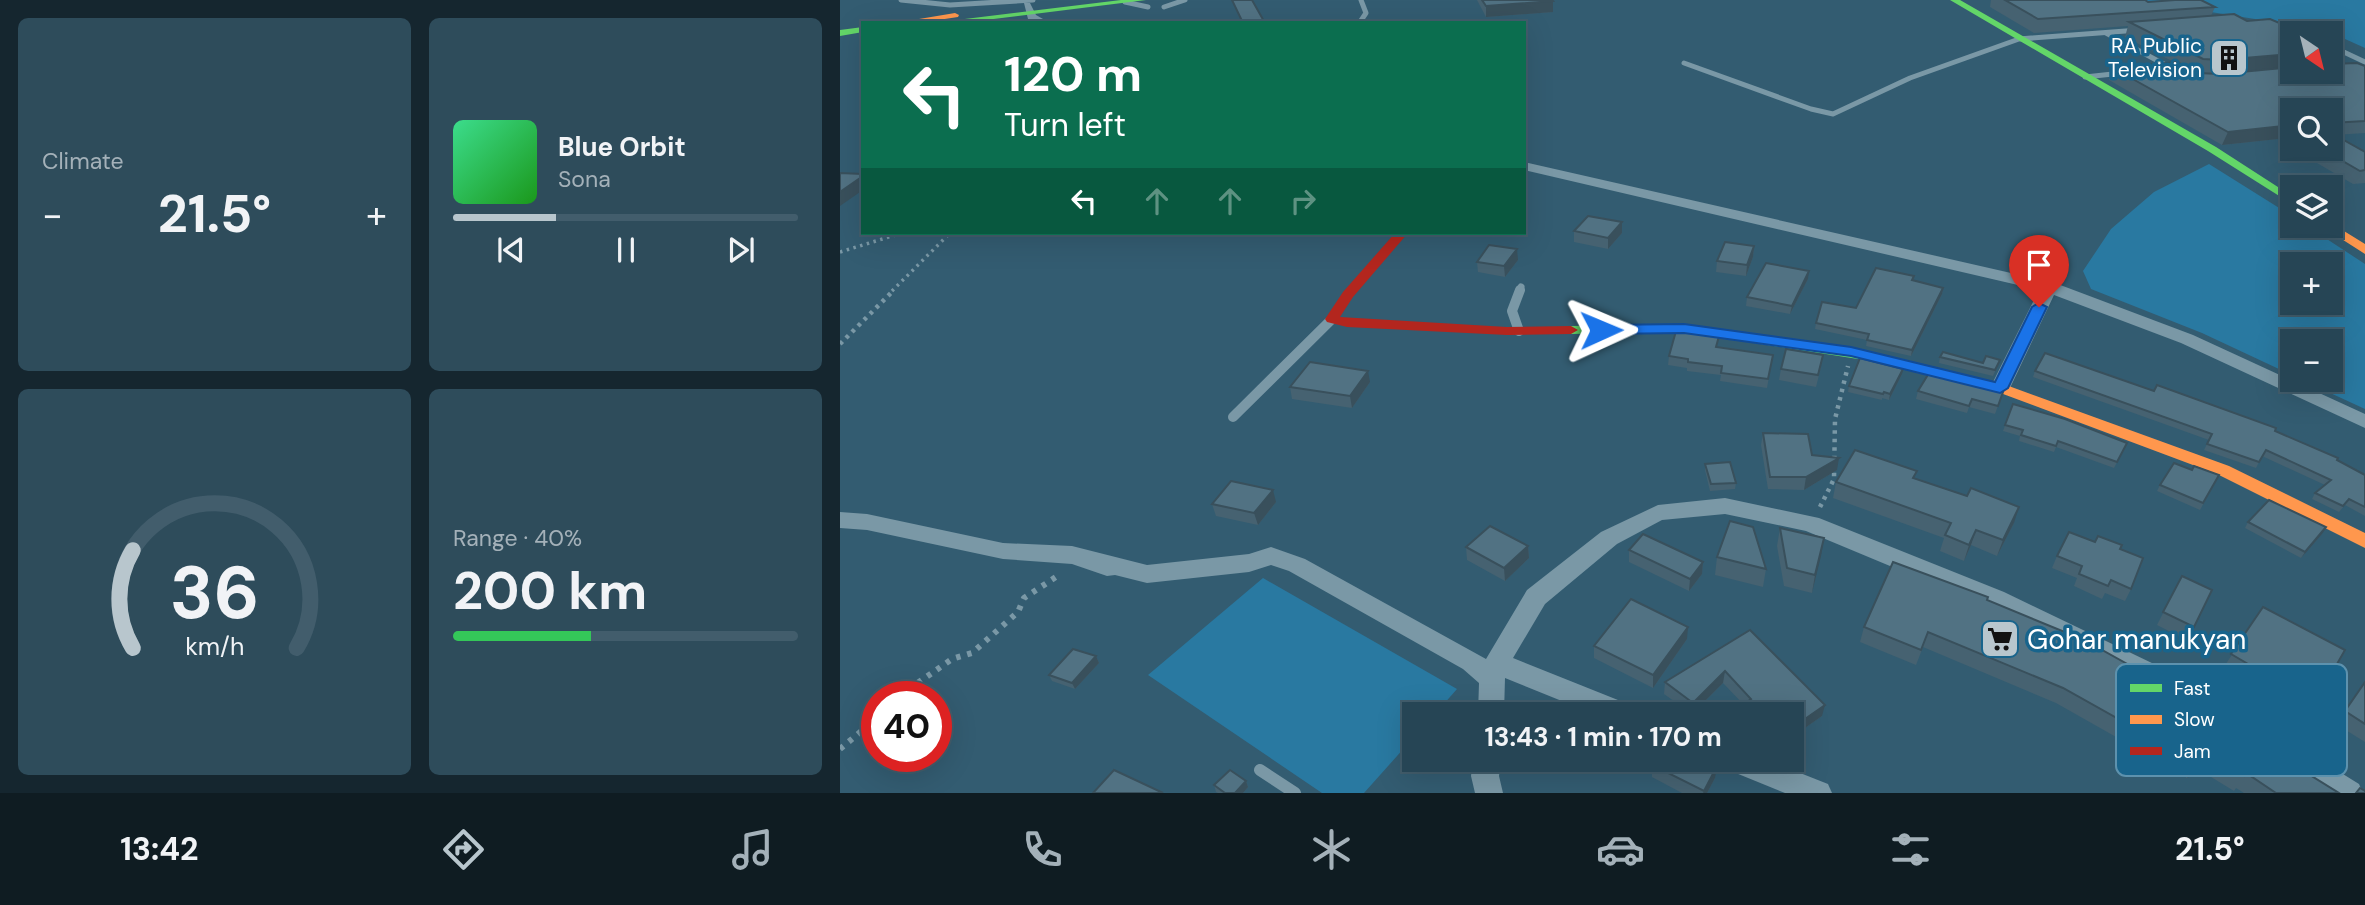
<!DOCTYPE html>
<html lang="en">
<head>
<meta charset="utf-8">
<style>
	body { margin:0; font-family:"DM Sans",sans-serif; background:#2e4c5b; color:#f1f3f6; height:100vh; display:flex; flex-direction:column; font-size:26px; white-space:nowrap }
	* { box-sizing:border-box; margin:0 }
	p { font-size:23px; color:#a4b1b9 }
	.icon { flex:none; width:38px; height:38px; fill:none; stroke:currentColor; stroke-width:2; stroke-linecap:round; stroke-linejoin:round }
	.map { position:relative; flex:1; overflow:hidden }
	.side { display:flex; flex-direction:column; gap:18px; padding:18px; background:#15262f; width:840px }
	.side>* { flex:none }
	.banner { position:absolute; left:21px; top:21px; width:665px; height:214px; border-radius:0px; box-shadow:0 7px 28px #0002,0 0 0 2px #425d6c; background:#0b6e4f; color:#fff; overflow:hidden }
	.needle { width:46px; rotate:145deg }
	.tools { position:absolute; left:1440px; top:21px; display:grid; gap:14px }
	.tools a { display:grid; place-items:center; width:63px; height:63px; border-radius:0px; background:#264555; box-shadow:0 7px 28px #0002,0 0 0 2px #425d6c; font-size:35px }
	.speed { position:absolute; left:21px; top:681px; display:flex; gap:14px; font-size:35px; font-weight:700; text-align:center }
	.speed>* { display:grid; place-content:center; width:91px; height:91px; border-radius:50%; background:#264555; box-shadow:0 7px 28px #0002,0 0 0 2px #425d6c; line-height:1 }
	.speed .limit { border:10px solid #d22; background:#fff; color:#111 }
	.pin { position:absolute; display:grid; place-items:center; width:60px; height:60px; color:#fff; margin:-72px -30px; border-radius:50% 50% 50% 0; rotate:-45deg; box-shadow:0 0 7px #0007 }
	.pin .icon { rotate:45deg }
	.me { position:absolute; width:77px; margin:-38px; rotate:89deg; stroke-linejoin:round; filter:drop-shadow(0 0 5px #0008) }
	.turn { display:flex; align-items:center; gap:24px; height:147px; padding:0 28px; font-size:32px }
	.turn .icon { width:91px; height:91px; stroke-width:2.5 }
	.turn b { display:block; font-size:49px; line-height:60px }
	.lanes { display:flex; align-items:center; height:66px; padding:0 28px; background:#0003; justify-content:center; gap:35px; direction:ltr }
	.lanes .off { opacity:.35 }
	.big { font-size:52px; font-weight:700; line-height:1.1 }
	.side .tile { flex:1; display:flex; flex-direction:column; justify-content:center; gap:10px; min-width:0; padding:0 24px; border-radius:10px; background:#2e4c5b }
	.side .dial { align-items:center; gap:0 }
	.dial svg { height:182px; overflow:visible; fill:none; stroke:#425d6c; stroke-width:7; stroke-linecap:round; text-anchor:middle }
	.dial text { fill:#f1f3f6; stroke:none }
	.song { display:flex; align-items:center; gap:21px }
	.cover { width:84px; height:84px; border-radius:10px; background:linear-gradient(135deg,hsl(150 70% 55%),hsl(120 70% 35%)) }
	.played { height:7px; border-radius:4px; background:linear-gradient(90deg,#b8c6cd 30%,#425d6c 30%) }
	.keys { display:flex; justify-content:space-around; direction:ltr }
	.heat { display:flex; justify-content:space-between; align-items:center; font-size:38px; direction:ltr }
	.charge { height:10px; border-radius:5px; background:linear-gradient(90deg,#34c759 40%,#425d6c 0) }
	.side .tiles { flex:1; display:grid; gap:18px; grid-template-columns:repeat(2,1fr) }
	.trip { position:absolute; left:562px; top:702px; width:402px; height:70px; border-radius:0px; background:#264555; box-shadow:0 7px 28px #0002,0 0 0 2px #425d6c; font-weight:700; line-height:70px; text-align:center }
	.menu { display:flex; height:112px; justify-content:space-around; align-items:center; background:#0f1c22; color:#a4b1b9 }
	.menu .icon { width:49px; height:49px }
	.menu .on { color:#b8c6cd }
	.menu b { font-size:32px; color:#f1f3f6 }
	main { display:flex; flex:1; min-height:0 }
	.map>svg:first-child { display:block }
	.green { fill:#2979a1; fill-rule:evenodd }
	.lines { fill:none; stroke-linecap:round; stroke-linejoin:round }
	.path-far2 { stroke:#7a98a6; stroke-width:3.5; stroke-dasharray:2.5 4.5; stroke-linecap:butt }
	.path-far1 { stroke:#7a98a6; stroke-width:4.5; stroke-dasharray:3.5 5; stroke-linecap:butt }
	.path { stroke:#7a98a6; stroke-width:6; stroke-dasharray:4.5 7; stroke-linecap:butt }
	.lane-far3 { stroke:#7a98a6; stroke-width:5 }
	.lane-far2 { stroke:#7a98a6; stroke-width:7 }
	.lane-far1 { stroke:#7a98a6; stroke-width:10 }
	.lane { stroke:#7a98a6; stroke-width:12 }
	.street { fill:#7a98a6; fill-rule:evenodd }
	.fast { fill:#63d668; fill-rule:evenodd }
	.slow { fill:#ff974d; fill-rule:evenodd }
	.jam { fill:#b3261e; fill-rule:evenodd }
	.wall { fill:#466271 }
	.shaded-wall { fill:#39505c }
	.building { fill:#517283; stroke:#39505c; stroke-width:2 }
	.route { fill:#1a73e8; stroke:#114b97; stroke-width:2 }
	.labels { text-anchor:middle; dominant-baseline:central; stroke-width:7; stroke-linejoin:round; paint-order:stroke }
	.far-poi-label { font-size:21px; fill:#fff; stroke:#18648c; text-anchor:end }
	.near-poi-label { font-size:28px; fill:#fff; stroke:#18648c; text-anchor:start }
	.key { fill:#18648c; stroke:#5d92ae; stroke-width:2 }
	.key-label { font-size:19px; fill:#fff }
</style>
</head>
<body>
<main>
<section class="side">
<div class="tiles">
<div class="tile"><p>Climate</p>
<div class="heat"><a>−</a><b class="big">21.5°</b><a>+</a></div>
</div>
<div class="tile">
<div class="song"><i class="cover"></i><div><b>Blue Orbit</b><p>Sona</p></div></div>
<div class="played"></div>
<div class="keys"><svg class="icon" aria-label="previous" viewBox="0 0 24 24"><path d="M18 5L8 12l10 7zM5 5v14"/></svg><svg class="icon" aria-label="pause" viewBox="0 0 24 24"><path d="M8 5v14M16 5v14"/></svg><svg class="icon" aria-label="next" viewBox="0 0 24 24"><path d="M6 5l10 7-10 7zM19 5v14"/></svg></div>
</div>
<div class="tile dial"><svg viewBox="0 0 100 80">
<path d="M14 69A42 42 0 1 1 86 69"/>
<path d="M14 69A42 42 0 0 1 14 26" stroke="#b8c6cd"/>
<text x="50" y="56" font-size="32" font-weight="700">36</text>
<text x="50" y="72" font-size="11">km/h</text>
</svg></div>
<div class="tile"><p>Range · 40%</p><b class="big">200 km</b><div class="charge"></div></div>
</div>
</section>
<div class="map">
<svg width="1525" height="793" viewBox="0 0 1525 793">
	<rect width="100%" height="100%" fill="#335c71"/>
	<g class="green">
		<polygon points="1295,0 1525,0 1525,48 1485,30"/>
		<path d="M1369 164 1452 216V226H1467L1525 264V409L1462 380H1491V341H1452V375L1362 333 1251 289 1243 271 1271 229 1314 192ZM1452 264H1491V303H1452Z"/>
		<polygon points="423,578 617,689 595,714 574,714 574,737 524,793 482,793 308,675"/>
	</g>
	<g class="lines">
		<g class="path-far2">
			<polyline points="0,252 62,233"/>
			<polyline points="52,291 110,233"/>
		</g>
		<g class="path-far1">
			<polyline points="0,344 54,290"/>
			<polyline points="980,507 994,479 995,419 1008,366"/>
		</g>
		<g class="path">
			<polyline points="59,696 112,659 132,653 178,612 184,598 219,575"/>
			<polyline points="0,749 37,718"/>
		</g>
		<g class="lane-far3">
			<polyline points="61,0 110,5 193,0"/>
			<polyline points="285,2 308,7"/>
			<polyline points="324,7 345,0"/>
			<polyline points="520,22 526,13 521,0"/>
			<polyline points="1266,33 1333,69"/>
			<polyline points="1491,46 1525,62"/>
			<polyline points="844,63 971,109 993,114 1070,78 1179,39 1299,30"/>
			<polyline points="1245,77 1282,73"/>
		</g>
		<polyline class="lane-far2" points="679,291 681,287"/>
		<g class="lane-far1">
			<polyline points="679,331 672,311 680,290"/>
			<polyline points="393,417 492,319"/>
		</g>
		<polyline class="lane" points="420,770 455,793"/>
		<g class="street">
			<polygon points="184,3 190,3 196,15 210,23 196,23 188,19"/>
			<polygon points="684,162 1215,283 1353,335 1525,414 1525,428 1341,343 1214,295 1170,388 1167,392 1153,392 1150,388 1199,290 684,170"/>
			<polygon points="885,498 979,518 1164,592 1364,688 1519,784 1523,793 1484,793 1346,704 1146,606 966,531 885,514 822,520 777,544 705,604 673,658 793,706 796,714 754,714 665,678 664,714 638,714 639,683 623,669 449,571 431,565 409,572 307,583 275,575 267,576 232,564 163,559 27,530 0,528 0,512 27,514 163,543 232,546 307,565 409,554 431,547 465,559 646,659 687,590 761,532 818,505"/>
			<polygon points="633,760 661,760 659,776 663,793 635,793 631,776"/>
			<polygon points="882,760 927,760 988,784 992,793 945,793 886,769"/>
		</g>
		<g class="fast">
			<polygon points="281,0 306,0 121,23 92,23"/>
			<polygon points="1110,0 1120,0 1376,147 1452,196 1452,204 1368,151"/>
			<polygon points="23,27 23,32 0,36 0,30"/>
			<polygon points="844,324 1011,348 1042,355 1044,358 1037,362 844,332 731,334 724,330 731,326"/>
		</g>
		<g class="slow">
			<polygon points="115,13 119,15 118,17 78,23 55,23"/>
			<polygon points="1491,223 1525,244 1525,254 1486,229 1484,226 1491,226"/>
			<polygon points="1037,354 1166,385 1389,466 1525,533 1525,548 1377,474 1155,391 1032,361 1030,358"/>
		</g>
		<polygon class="jam" points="555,233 568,233 513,297 500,317 667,327 731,326 738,330 731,334 667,335 507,327 487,322 485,319 503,292"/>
	</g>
	<g class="wall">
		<polygon points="637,0 712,0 713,12 646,17"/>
		<polygon points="1151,0 1305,0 1308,2 1375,7 1371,16 1407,21 1491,46 1499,50 1493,63 1525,66 1525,133 1495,135 1525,152 1525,183 1513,184 1453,149 1491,149 1491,110 1452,110 1452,148 1438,139 1382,145 1269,80 1273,68 1334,62 1285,37 1288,26 1194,33 1150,7"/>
		<polygon points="782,222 782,233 768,249 734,242 734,231"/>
		<polygon points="914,246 913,257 906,276 876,272 877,261"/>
		<polygon points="678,260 665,277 638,272 637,262"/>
		<polygon points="1074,276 1073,281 1103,288 1102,294 1071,356 1026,346 1027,340 975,329 976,323 1016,308"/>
		<polygon points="968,279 950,314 906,306 907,297"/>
		<polygon points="933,355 927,388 880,381 881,375 847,371 847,368 828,365 829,356"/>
		<polygon points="1100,357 1143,363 1160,360 1153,376 1099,363"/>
		<polygon points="981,367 976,387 939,380 941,369"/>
		<polygon points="1195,371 1314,391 1435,431 1525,475 1525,516 1505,505 1499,512 1472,499 1475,493 1485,485 1422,456 1416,468 1364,450 1369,440 1193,377"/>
		<polygon points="1062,374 1049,400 1042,398 1042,400 1008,392 1009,386"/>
		<polygon points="530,382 512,408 452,399 450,387"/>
		<polygon points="1078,391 1163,392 1155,414 1129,407 1127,413 1076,399"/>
		<polygon points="1173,404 1287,443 1274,468 1216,447 1214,452 1179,441 1180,436 1163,431"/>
		<polygon points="923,433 972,455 997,470 964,490 928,489 921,445"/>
		<polygon points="865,464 896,483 895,489 870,491 865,470"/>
		<polygon points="1379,475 1360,510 1317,491 1320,485"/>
		<polygon points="1075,478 1174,523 1157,556 1131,545 1124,561 1100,551 1104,538 993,498 996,482"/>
		<polygon points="436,502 418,525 376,516 372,504"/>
		<polygon points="1408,522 1482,534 1461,558 1405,528"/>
		<polygon points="940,528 984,538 972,593 944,586 937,546"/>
		<polygon points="1255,542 1280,549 1291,589 1285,601 1265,593 1262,599 1234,586 1237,578 1212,568 1217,556"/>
		<polygon points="688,546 689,558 665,581 627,560 626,547"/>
		<polygon points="789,550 863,562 862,574 849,591 789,562"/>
		<polygon points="877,557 926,569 923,587 875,575"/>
		<polygon points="1342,576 1354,627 1347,640 1317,625"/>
		<polygon points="1147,600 1499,793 1404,793 1396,788 1394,791 1358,769 1347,778 1293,743 1292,746 1216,703 1083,647 1076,665 1020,642 1024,627"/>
		<polygon points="1423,607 1481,692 1468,711 1453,701 1442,703 1415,693 1380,673"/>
		<polygon points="910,630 982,716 952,737 952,714 902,714 904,705 883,683 852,714 824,694 825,682"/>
		<polygon points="847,639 813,688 754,658 754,646"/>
		<polygon points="256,656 259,663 235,689 212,681 209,675"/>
		<polygon points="1525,682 1525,742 1496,724"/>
		<polygon points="812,765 875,778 867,793 842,793 812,777"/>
		<polygon points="406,781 408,787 403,793 378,793 376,792 374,785"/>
	</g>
	<g class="shaded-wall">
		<polygon points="713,1 713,12 646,17 646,6"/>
		<polygon points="1491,50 1499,50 1492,66 1491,66"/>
		<polygon points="1452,54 1452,69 1375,76 1381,60"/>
		<polygon points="1443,126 1438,139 1382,145 1388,132"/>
		<polygon points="23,176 23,190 0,206 0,192"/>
		<polygon points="782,222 782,233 768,249 768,238"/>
		<polygon points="914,246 913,257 906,276 907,265"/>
		<polygon points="677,249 678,260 665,277 664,266"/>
		<polygon points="969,271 968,279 950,314 952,306"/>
		<polygon points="1103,288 1102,294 1071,356 1072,350"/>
		<polygon points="1063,369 1062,374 1049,400 1050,394"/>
		<polygon points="528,371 530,382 512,408 510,396"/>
		<polygon points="999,458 997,470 964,490 966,477"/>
		<polygon points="433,490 436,502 418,525 414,513"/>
		<polygon points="1179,507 1174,523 1157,556 1163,540"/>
		<polygon points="1486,527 1482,534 1461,558 1465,552"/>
		<polygon points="1136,530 1131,545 1124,561 1129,545"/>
		<polygon points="984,538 981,556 972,593 975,575"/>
		<polygon points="688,546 689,558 665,581 664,568"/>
		<polygon points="863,562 862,574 849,591 850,579"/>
		<polygon points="848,627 847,639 813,688 813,675"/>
		<polygon points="256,656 259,663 235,689 232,683"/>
		<polygon points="885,671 883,683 852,714 853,703"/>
		<polygon points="985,705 982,716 952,737 952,728"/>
		<polygon points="1368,754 1358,769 1347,778 1356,763"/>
		<polygon points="877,766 875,778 867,793 863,793"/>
		<polygon points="406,781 408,787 403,793 395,793"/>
	</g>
	<g class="building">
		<polygon points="392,0 412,0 425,23 403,23"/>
		<polygon points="642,0 712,0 713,1 646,6"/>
		<polygon points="1165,0 1305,0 1308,2 1335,0 1361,0 1375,7 1198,19"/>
		<polygon points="1394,14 1407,21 1430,19 1463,33 1452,33 1452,54 1381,60 1363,59 1289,22"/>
		<polygon points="1491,46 1499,50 1491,50"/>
		<polygon points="1337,62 1358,73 1380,74 1452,67 1452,72 1491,72 1491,64 1517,63 1525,66 1525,121 1491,123 1491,110 1452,110 1452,132 1443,126 1388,132 1273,68"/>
		<polygon points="1491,133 1525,152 1525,170 1520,171 1482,149 1491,149"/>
		<polygon points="0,173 23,174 23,176 0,192"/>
		<polygon points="748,216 782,222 768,238 734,231"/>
		<polygon points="885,242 914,246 907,265 877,261"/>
		<polygon points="649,245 677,249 664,266 637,262"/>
		<polygon points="926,263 969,271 952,306 907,297"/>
		<polygon points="1036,268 1074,276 1072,280 1103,288 1072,350 1027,340 1029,334 976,323 982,302 1016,308"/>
		<polygon points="836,331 879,336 876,347 933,355 928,379 881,373 882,366 848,362 848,359 829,356"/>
		<polygon points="946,349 983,355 978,375 941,369"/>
		<polygon points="1103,352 1143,363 1146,356 1160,360 1155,370 1100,357"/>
		<polygon points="1205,353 1314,391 1317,385 1436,428 1435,431 1498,458 1497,460 1525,475 1525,507 1509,499 1503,506 1475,493 1491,480 1426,450 1419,462 1367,444 1372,434 1195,371"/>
		<polygon points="1020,358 1063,369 1050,394 1044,392 1043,394 1009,386"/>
		<polygon points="470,362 528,371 510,396 450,387"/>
		<polygon points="1089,373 1163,392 1158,406 1132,399 1129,406 1078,391"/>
		<polygon points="1173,404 1225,419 1287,443 1277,462 1218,441 1216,446 1181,435 1183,430 1165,425"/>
		<polygon points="923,433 968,434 972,455 999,458 966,477 930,477"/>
		<polygon points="1015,450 1077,471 1073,478 1127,496 1131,488 1179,507 1163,540 1136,530 1129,545 1105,535 1111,523 996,482"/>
		<polygon points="890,462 896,483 871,484 865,464"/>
		<polygon points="1334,463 1352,470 1354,466 1379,475 1363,503 1320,485"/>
		<polygon points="391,481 433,490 414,513 372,504"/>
		<polygon points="1429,500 1486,527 1465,552 1408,522"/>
		<polygon points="890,521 913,527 926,569 877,557"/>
		<polygon points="650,526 688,546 664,568 626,547"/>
		<polygon points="940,528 984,538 975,575 947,568"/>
		<polygon points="1229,532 1255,542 1258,536 1282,545 1280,549 1303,558 1291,589 1271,580 1268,586 1239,574 1242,566 1217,556"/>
		<polygon points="803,534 863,562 850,579 789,550"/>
		<polygon points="1053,562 1148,597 1147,600 1244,640 1325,685 1499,793 1436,793 1406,773 1404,776 1368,754 1356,763 1302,729 1300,731 1223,688 1088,632 1081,650 1024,627"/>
		<polygon points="1342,576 1372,590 1354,627 1323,612"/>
		<polygon points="791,599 848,627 813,675 754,646"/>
		<polygon points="1423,607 1505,650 1481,692 1465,683 1455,685 1427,675 1391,654"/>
		<polygon points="910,630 985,705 952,728 952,714 912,714 903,705 911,699 885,671 853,703 825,682"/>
		<polygon points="233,649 256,656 232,683 209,675"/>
		<polygon points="1525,682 1525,724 1505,711"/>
		<polygon points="821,760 863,760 877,766 864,791 812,765"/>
		<polygon points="274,770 323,793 253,793"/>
		<polygon points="390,770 406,781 395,793 385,793 374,785"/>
		<polygon points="1520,788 1525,791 1525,793 1516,793"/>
	</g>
	<polygon class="route" points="1199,303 1207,307 1168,388 1160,393 1011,356 844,333 761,334 754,330 761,325 844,324 1011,347 1155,382 1192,307"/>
	<defs>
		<symbol id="building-square" viewBox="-11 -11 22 22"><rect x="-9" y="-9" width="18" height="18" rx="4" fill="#b8c6cd" stroke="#18648c"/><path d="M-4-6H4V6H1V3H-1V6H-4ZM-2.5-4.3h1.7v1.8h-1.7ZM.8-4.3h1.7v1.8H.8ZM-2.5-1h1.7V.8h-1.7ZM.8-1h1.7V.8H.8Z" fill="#111"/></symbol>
		<symbol id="supermarket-square" viewBox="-11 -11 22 22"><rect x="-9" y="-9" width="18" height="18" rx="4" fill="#b8c6cd" stroke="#18648c"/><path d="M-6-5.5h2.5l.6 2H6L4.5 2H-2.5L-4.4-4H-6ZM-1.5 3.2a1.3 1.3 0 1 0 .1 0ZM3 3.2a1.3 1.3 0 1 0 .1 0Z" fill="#111"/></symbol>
	</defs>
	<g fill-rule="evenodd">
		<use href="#building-square" x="1367" y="36" width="44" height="44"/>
		<use href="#supermarket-square" x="1138" y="617" width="44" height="44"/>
	</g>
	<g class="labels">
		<g class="far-poi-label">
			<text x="1362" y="46">RA Public<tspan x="1362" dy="24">Television</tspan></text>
		</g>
		<g class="near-poi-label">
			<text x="1187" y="639">Gohar manukyan</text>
		</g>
	</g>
	<rect x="1276" y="664" width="231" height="112" rx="10" class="key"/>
	<rect x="1290" y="684" width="32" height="8" fill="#63d668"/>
	<rect x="1290" y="715" width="32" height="9" fill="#ff974d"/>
	<rect x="1290" y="747" width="32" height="8" fill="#b3261e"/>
	<g class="key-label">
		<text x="1334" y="695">Fast</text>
		<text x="1334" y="726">Slow</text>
		<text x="1334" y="758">Jam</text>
	</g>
</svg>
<div class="tools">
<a><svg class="needle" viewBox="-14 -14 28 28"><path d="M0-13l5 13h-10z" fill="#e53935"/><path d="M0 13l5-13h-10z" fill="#a4b1b9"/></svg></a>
<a><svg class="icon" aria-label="search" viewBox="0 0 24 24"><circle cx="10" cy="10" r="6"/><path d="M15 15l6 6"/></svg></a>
<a><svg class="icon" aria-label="layers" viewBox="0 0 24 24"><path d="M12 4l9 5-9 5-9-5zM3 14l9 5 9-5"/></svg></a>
<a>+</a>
<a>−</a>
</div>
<div class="speed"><div class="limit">40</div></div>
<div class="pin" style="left:1199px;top:307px;background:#d93025"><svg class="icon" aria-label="arrive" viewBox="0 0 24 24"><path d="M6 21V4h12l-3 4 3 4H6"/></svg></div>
<svg class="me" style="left:761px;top:330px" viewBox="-20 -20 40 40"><path d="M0-17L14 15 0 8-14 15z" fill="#1a73e8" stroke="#fff" stroke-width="4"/></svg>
<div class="trip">13:43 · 1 min · 170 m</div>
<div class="banner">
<div class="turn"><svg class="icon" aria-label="left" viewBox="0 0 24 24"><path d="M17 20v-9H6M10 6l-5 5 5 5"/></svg><div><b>120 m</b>Turn left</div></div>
<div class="lanes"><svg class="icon" aria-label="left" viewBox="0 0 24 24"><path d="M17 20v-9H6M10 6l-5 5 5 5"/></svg><svg class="icon off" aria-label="ahead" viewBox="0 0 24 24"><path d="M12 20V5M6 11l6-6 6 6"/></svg><svg class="icon off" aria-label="ahead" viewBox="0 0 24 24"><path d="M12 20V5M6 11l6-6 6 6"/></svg><svg class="icon off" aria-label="right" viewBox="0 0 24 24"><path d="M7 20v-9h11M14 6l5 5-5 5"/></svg></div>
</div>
</div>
</main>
<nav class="menu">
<b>13:42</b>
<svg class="icon on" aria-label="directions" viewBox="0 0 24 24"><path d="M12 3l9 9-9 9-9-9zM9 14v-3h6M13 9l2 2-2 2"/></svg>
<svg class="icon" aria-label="music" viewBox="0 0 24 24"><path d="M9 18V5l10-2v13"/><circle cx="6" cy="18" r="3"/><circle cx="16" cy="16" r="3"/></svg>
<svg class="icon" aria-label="phone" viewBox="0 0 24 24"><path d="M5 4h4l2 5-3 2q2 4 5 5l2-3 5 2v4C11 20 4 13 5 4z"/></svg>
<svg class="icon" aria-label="climate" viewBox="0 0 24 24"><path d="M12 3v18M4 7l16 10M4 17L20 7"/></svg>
<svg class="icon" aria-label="car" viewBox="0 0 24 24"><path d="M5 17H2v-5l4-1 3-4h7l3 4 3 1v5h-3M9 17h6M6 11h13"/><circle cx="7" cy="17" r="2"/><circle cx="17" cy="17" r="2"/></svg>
<svg class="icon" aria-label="filters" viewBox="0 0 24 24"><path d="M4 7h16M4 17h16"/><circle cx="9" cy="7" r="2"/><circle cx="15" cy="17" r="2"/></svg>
<b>21.5°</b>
</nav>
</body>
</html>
